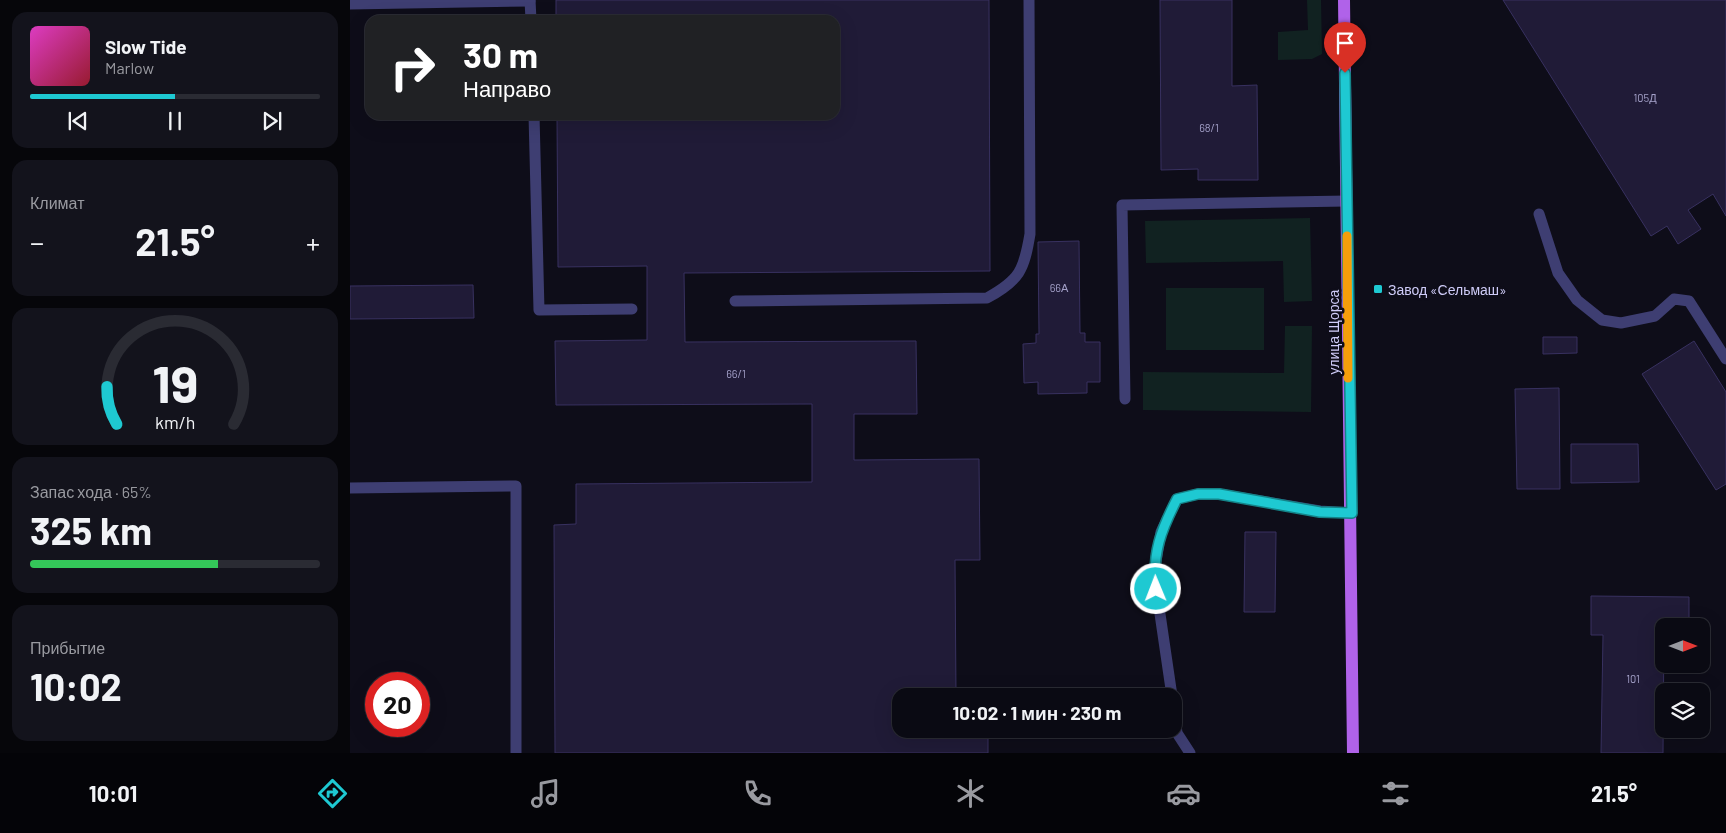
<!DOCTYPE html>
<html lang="ru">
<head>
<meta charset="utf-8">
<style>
	body { margin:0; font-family:Barlow,sans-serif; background:#13131c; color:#f1f3f6; height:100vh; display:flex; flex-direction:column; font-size:19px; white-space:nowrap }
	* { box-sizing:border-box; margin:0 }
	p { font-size:16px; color:#999aa0 }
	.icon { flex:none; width:28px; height:28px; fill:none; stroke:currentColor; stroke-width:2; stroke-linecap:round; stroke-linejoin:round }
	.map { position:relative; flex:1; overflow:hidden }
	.panel { display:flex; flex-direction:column; gap:12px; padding:12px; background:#06060a; width:350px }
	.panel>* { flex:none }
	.top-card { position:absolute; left:15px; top:15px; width:475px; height:105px; border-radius:15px; box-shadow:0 5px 20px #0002,0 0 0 1px #2a2b33; background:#202124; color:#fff; overflow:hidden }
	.needle { width:32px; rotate:90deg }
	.controls { position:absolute; left:1305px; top:618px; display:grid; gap:10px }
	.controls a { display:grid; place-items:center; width:55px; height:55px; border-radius:10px; background:#0a0a13; box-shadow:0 5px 20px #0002,0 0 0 1px #2a2b33; font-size:25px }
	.speed { position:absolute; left:15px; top:672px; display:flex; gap:10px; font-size:25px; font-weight:700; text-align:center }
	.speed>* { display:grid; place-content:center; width:65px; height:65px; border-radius:50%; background:#0a0a13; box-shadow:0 5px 20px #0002,0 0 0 1px #2a2b33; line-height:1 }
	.speed .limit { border:8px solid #d22; background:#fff; color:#111 }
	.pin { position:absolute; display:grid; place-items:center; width:42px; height:42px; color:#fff; margin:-51px -21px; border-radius:50% 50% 50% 0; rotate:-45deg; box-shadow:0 0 5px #0007 }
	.pin .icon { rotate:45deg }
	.me { position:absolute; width:55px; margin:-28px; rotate:359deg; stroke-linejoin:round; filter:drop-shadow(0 0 4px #0008) }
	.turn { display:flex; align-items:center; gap:18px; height:105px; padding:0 15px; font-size:22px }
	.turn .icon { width:65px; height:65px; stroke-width:2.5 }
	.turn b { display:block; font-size:35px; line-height:42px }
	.big { font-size:38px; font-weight:700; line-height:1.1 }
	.panel .widget { flex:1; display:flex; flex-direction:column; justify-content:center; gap:8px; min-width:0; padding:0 18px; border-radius:15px; background:#13131c }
	.panel .dial { align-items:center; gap:0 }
	.dial svg { height:130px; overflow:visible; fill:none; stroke:#2a2b33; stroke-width:7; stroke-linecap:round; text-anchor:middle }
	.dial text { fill:#f1f3f6; stroke:none }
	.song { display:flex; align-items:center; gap:15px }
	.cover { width:60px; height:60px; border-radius:8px; background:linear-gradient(135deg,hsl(310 70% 55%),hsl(350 70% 35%)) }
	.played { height:5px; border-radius:2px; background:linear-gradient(90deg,#1ec9d2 50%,#2a2b33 50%) }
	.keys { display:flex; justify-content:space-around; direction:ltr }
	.heat { display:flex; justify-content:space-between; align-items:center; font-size:28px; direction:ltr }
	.charge { height:8px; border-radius:4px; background:linear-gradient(90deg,#34c759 65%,#2a2b33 0) }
	.trip { position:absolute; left:542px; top:688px; width:290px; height:50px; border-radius:15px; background:#0a0a13; box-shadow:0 5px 20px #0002,0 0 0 1px #2a2b33; font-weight:700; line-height:50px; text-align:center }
	.tabs { display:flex; height:80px; justify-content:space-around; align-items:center; background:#040408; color:#999aa0 }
	.tabs .icon { width:35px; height:35px }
	.tabs .selected { color:#1ec9d2 }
	.tabs b { font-size:22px; color:#f1f3f6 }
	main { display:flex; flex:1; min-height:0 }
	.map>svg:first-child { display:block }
	.green { fill:#112221 }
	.building { fill:#201b37; stroke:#383160 }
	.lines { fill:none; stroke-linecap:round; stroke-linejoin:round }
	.service { stroke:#3e3e72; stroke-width:11 }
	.primary { stroke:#b062e9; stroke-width:12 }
	.route-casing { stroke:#148388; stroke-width:12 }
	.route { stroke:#1ec9d2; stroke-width:9 }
	.slow { stroke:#f59e0b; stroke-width:9 }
	.poi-dot { fill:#1ec9d2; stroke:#0e0d19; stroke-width:2 }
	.labels { text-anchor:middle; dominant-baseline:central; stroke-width:5; stroke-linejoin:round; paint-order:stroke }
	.number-label { font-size:11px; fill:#a3a0c8 }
	.poi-label { font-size:14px; fill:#cfccf8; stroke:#0e0d19; text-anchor:start }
	.street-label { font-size:14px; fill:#cfccf8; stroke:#0e0d19 }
</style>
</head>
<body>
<main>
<section class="panel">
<div class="widget">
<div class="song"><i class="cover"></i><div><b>Slow Tide</b><p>Marlow</p></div></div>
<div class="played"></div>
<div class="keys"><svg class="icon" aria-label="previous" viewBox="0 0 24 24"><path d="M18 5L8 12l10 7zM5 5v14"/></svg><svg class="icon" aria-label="pause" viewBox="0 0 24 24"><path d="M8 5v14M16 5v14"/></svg><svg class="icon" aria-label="next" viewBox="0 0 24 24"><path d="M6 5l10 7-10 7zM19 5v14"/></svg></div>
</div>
<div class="widget"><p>Климат</p>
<div class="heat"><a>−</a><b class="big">21.5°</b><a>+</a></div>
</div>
<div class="widget dial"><svg viewBox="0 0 100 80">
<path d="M14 69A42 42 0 1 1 86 69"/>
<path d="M14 69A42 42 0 0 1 8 46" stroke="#1ec9d2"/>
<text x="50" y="56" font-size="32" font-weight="700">19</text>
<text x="50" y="72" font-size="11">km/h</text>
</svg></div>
<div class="widget"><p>Запас хода · 65%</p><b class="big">325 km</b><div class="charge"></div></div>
<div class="widget"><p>Прибытие</p><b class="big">10:02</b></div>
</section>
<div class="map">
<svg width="1376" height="753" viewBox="0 0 1376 753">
	<rect width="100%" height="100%" fill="#0e0d19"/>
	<g class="green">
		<polygon points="957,0 971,0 972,54 962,59 928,60 928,32 958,30"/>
		<polygon points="960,218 962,301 934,302 933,261 796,263 795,221"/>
		<rect x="816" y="288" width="98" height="62"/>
		<polygon points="935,326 962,326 961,412 793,410 793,372 934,373"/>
	</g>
	<g class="building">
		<polygon points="206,0 639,0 640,271 334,273 335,342 566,341 567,414 504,414 504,460 629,459 630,560 605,560 606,696 551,696 551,729 638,729 638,753 205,753 204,525 226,524 226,484 462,482 462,404 206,405 205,341 297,340 297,266 208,267 207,115 485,115 485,20 206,20"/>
		<polygon points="810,0 882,0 882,86 907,85 908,180 848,180 848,169 811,170"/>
		<polygon points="1153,0 1376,0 1376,216 1363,194 1338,210 1351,229 1328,244 1317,226 1301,236"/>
		<polygon points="729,241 730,333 735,333 735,342 750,342 750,382 737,382 737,393 688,394 688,382 674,383 673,344 686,343 686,334 689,334 688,242"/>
		<polygon points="123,285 124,318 0,319 0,286"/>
		<polygon points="1193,337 1227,337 1227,353 1193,354"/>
		<polygon points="1344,341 1376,392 1376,484 1366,490 1292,374"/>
		<polygon points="1209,388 1210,489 1167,489 1165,389"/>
		<polygon points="1221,444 1288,444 1289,482 1221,483"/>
		<polygon points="895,532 926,532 925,612 894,612"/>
		<polygon points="1241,596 1339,597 1339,626 1314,626 1313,753 1251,753 1253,635 1241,635"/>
	</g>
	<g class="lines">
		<g class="service">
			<polyline points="180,0 181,20"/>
			<polyline points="0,4 180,1"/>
			<polyline points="184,115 189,310 282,309"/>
			<polyline points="1189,214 1208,273 1227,300 1252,320 1271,323 1305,316 1324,299 1339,301 1376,359"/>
			<path d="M385 301 637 298C670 280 674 270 680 234L679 0"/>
			<polyline points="775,399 772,205 997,201"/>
			<polyline points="0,488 166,486 166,753"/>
			<polyline points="822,696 804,573 811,532 827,499 848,494 869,494 970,511 1001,513"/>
			<polyline points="824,710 827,733 840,753"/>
		</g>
		<polyline class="primary" points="994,0 1003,753"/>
	</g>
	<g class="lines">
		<defs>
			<path id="route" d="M806 589C802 553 811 530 827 499L848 494H869L970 512 1002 513 995 73"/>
		</defs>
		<use href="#route" class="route-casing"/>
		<use href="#route" class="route"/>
		<polyline class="slow" points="997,236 998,378"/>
	</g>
	<rect class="poi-dot" x="1023" y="284" width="10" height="10" rx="2.5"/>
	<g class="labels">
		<g class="number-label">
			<text x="1295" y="97">105Д</text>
			<text x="859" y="127">68/1</text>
			<text x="709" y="287">66А</text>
			<text x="386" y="373">66/1</text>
			<text x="1283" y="678">101</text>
		</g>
		<g class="poi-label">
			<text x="1038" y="289">Завод «Сельмаш»</text>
		</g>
		<g class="street-label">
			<text transform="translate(983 332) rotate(-90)">улица Щорса</text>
		</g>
	</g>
</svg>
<div class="controls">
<a><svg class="needle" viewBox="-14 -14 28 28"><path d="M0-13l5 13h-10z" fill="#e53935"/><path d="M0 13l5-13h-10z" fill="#999aa0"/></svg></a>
<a><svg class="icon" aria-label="layers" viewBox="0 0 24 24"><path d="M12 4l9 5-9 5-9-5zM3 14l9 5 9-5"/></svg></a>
</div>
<div class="speed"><div class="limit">20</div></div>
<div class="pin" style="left:995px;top:73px;background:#d93025"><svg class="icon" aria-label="arrive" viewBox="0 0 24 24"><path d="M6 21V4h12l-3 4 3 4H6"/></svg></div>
<svg class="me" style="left:806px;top:589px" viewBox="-20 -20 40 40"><circle r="17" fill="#1ec9d2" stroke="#fff" stroke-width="3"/><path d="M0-11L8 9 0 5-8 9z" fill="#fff"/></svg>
<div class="trip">10:02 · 1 мин · 230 m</div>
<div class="top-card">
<div class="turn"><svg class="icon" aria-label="right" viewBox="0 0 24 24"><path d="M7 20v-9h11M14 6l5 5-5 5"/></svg><div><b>30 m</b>Направо</div></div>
</div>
</div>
</main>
<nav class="tabs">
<b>10:01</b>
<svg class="icon selected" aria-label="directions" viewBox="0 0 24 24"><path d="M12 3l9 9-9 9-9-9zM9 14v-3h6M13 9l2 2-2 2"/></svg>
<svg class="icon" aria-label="music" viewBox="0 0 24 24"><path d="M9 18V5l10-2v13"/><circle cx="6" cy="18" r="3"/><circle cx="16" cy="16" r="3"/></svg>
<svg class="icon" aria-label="phone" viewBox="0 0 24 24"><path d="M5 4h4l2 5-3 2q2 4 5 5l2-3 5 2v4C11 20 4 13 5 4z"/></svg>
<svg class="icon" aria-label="climate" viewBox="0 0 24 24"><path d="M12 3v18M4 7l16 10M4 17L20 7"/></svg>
<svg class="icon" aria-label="car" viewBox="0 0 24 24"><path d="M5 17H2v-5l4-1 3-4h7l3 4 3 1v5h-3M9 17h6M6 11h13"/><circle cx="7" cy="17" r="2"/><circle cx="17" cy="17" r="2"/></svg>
<svg class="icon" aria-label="filters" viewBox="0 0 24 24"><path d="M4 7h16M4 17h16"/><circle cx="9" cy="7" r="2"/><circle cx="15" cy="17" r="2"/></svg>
<b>21.5°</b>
</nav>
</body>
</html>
